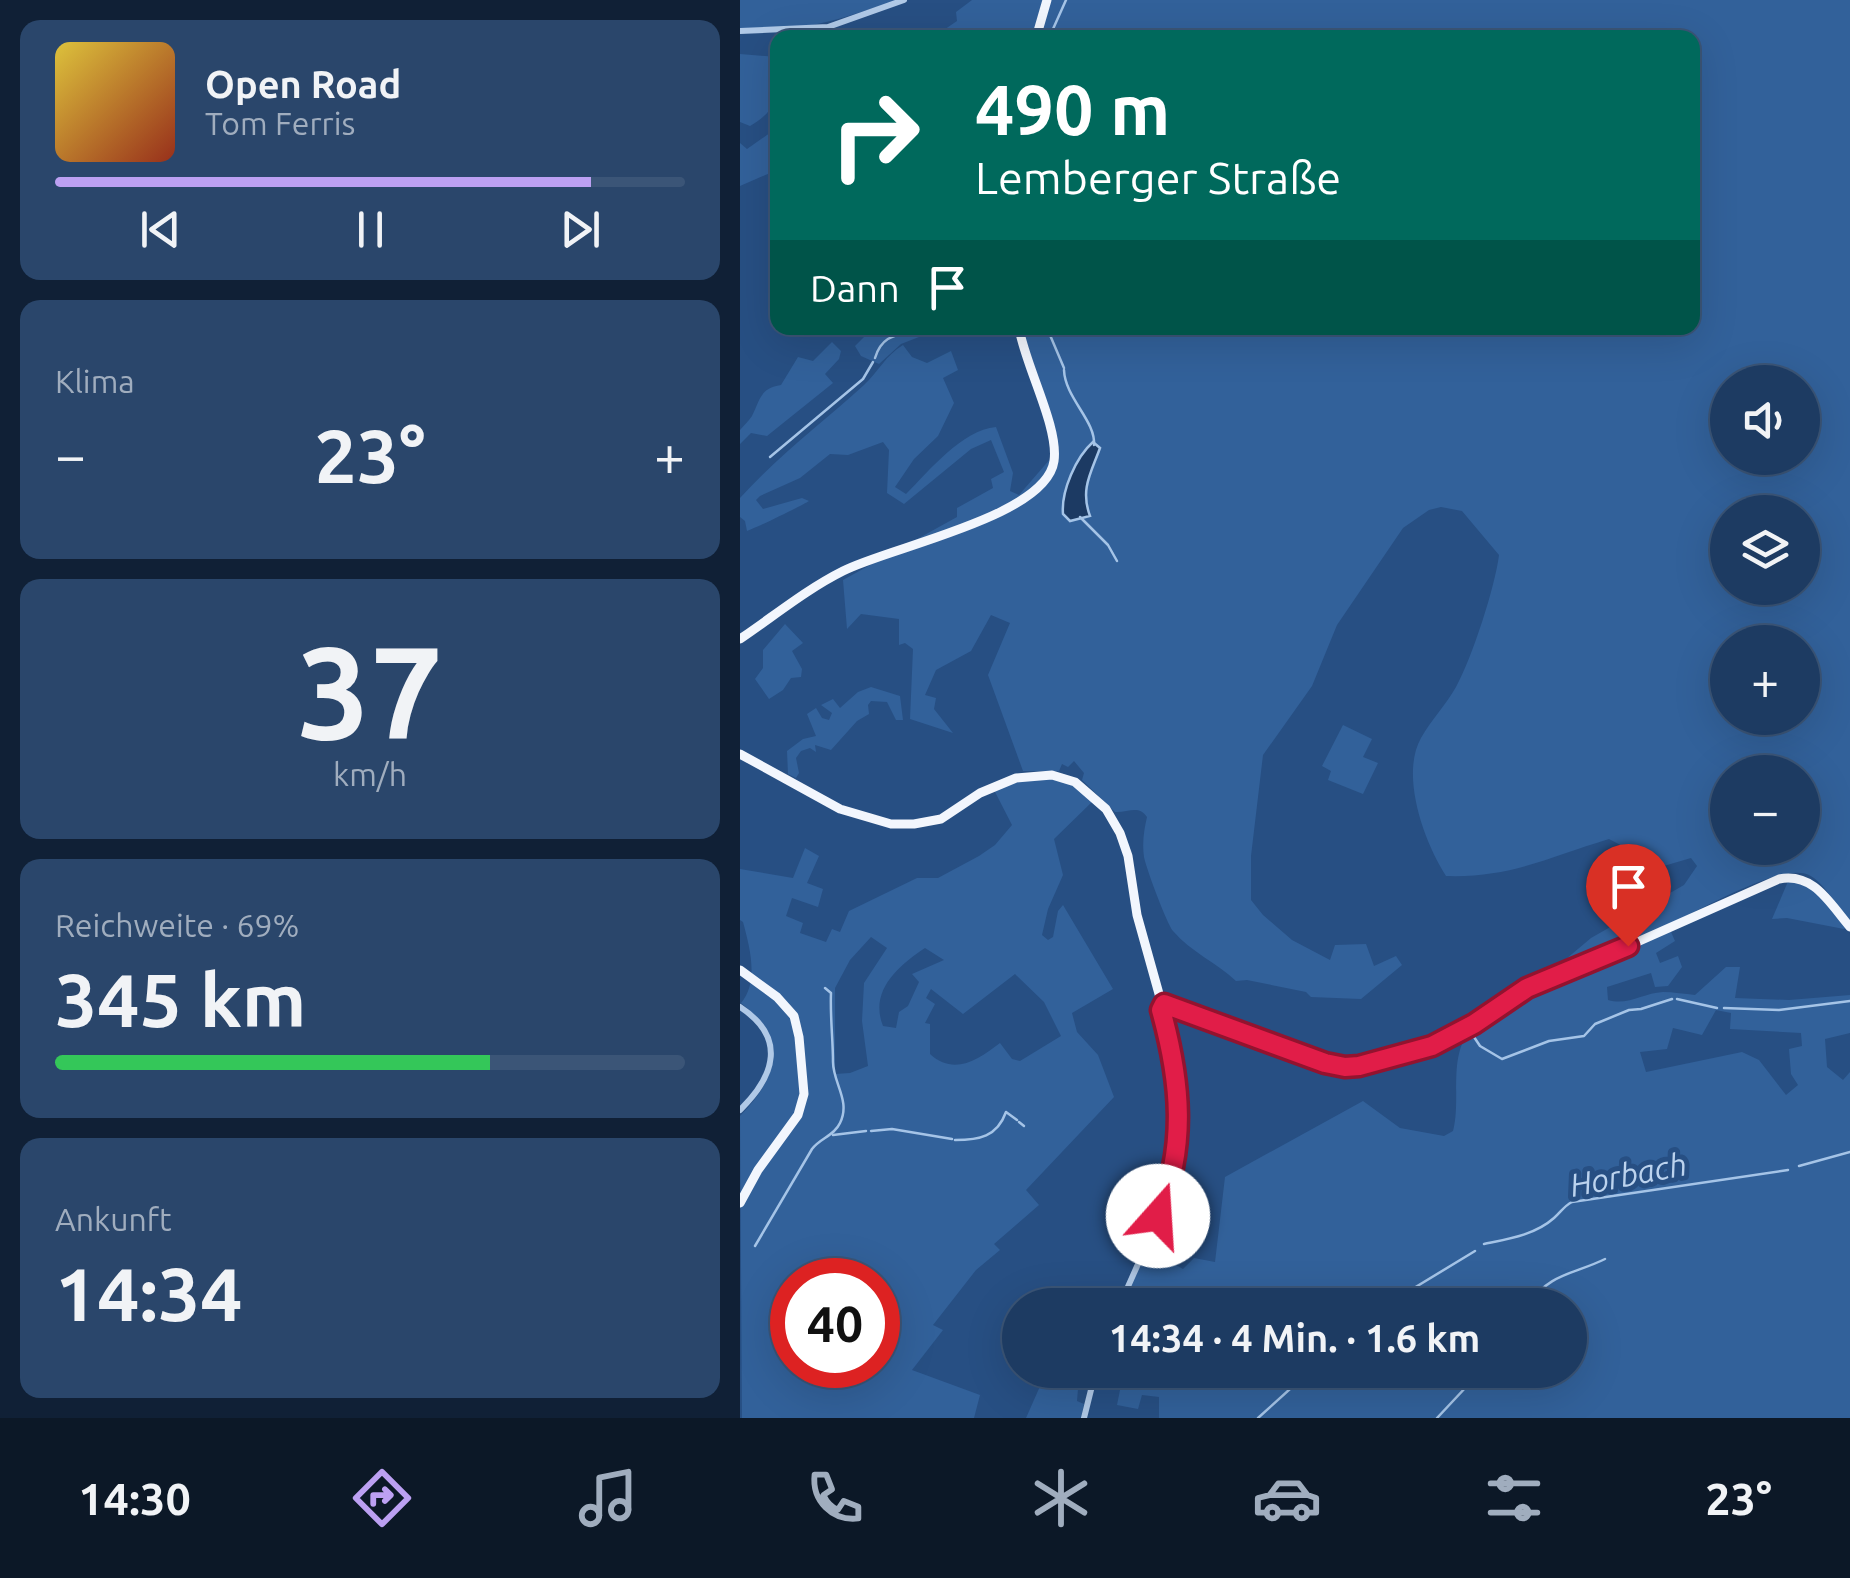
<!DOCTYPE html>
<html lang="de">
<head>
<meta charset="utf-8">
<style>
	body { margin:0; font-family:Ubuntu,sans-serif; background:#2a466b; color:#f1f3f6; height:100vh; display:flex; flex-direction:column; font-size:38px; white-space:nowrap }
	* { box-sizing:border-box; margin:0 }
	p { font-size:32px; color:#a0adbe }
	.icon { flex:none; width:55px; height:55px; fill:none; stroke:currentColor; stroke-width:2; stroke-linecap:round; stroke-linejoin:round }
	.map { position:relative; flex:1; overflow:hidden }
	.details { display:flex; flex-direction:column; gap:20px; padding:20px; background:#102036; width:740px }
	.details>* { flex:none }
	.hud { position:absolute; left:30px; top:30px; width:930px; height:305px; border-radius:20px; box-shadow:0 10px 40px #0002,0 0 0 2px #3b5577; background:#00695c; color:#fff; overflow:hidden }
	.buttons { position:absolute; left:970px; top:365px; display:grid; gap:20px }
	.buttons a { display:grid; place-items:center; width:110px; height:110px; border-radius:50%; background:#1d3b62; box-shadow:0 10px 40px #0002,0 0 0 2px #3b5577; font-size:50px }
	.speed { position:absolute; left:30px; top:1258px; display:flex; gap:20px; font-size:50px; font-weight:700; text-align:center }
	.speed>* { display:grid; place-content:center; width:130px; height:130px; border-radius:50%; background:#1d3b62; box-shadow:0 10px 40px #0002,0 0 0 2px #3b5577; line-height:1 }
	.speed .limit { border:15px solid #d22; background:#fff; color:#111 }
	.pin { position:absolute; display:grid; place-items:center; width:85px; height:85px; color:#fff; margin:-102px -42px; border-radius:50% 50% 50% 0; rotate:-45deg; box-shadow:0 0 10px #0007 }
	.pin .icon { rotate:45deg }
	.me { position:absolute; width:110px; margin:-55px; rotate:19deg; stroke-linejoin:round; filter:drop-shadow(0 0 8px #0008) }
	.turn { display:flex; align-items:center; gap:35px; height:210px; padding:0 40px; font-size:45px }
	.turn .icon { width:130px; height:130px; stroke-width:2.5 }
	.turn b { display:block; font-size:70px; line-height:85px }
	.then { display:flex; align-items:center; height:95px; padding:0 40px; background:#0003; gap:20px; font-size:38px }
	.big { font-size:75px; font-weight:600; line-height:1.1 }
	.details .card { flex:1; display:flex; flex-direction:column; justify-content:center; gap:15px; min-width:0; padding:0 35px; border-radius:20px; background:#2a466b }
	.details .dial { align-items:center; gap:0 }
	.dial b { font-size:130px; line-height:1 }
	.song { display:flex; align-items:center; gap:30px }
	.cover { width:120px; height:120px; border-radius:15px; background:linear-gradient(135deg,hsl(50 70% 55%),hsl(10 70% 35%)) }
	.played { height:10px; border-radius:5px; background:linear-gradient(90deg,#bca0f2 85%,#3b5577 85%) }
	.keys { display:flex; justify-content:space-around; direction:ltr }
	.heat { display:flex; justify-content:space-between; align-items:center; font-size:55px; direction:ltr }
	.charge { height:15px; border-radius:8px; background:linear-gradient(90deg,#34c759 69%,#3b5577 0) }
	.trip { position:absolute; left:262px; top:1288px; width:585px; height:100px; border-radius:50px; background:#1d3b62; box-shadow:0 10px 40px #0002,0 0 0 2px #3b5577; font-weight:600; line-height:100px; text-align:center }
	.tabs { display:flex; height:160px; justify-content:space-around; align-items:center; background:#0c1827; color:#a0adbe }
	.tabs .icon { width:70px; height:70px }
	.tabs .current { color:#bca0f2 }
	.tabs b { font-size:45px; color:#f1f3f6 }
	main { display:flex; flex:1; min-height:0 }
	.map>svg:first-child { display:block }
	.green { fill:#32619a; fill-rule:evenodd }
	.water { fill:#1c3a63; stroke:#a5c4e7; stroke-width:2.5 }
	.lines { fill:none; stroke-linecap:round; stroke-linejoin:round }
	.stream { stroke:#a5c4e7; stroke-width:2.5 }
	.minor { stroke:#b0c9e7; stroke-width:6 }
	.major { stroke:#f2f6fd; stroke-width:9 }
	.route-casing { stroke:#92132f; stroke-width:25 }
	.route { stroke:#e11d48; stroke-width:18 }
	.labels { text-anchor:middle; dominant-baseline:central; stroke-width:10; stroke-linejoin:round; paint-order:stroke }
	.water-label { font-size:32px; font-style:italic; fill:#bcd3ee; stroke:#274f83 }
</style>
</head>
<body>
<main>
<section class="details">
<div class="card">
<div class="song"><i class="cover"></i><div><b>Open Road</b><p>Tom Ferris</p></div></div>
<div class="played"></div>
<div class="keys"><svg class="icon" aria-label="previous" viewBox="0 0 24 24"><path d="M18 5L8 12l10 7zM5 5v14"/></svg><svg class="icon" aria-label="pause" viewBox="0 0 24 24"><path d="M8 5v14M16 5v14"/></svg><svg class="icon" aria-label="next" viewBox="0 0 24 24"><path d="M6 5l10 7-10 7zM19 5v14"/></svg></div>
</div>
<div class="card"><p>Klima</p>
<div class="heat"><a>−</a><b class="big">23°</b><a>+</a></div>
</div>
<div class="card dial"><b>37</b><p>km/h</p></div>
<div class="card"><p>Reichweite · 69%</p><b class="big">345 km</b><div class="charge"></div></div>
<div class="card"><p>Ankunft</p><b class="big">14:34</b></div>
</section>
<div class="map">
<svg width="1110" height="1418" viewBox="0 0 1110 1418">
	<rect width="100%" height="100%" fill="#274f83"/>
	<g class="green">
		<path d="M0 0H157C98 20 63 33 0 28Z"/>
		<polygon points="232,0 303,0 292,37 192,38 217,21 216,12"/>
		<path d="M309 0H1110V924C1099 910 1085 883 1069 875 1041 862 957 912 928 925L935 941 916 953 920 963 938 956 942 967 928 986 915 987 911 973 867 987 868 1000C888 1006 903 993 923 992 933 992 945 994 955 995L986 967H1000L995 998 1049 1000 1110 995V1033L1085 1039 1087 1067 1103 1080 1110 1072V1418H419V1397L402 1395 398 1409 377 1405 384 1370H830V1305H441L421 1294 413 1305H382L410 1244 438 1254 434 1264 443 1269 454 1258 475 1262 485 1177 623 1101 660 1128 704 1136 713 1131C721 1101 709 1061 727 1035L774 1003 851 938 944 885 957 866 951 858 917 868 902 849H888L869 839C809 857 771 878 706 876 684 842 660 775 681 738 691 720 706 705 716 687 732 658 755 587 759 555L722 511 701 507 689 510 663 528 597 625 572 686 523 755 511 856V900L523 915 552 940 590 960 595 945 626 944 634 966 656 956 662 965 621 999 571 997 566 992 507 980 496 981C477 963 451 952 433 931 427 924 406 868 404 857 402 843 404 830 407 817 399 804 387 813 375 812L342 780 344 773 334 761 328 767 322 764 319 771H283L248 675 270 623 251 615 231 651 196 670 185 695 196 698 194 709 213 733 170 719 173 649 165 643 159 645V619L121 614 107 629 103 580 217 517V508L253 488 251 479 264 472 251 440 231 449 164 504 147 493 149 450 143 442 108 455 90 454 60 478 20 496 16 500 23 509 62 498 69 501C63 505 14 529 7 531L5 521 0 517V498C38 456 82 423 124 385 138 372 146 355 163 345L172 357 187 363 211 351 218 370 203 378 214 403 198 436 174 459 155 487 166 494C189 471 222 430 256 427L273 473 270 491 279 495 311 458 315 436 278 338 264 328H952V38L299 37ZM988 382H1062V458H988ZM353 442 359 448C351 473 340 489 350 516L326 519C316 497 336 457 353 442ZM988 512H1062V588H988ZM988 642H1062V718H988ZM988 772H1062V848H988ZM976 1010 991 1013 990 1029 1061 1033 1062 1046 1049 1049 1051 1074 1058 1085 1046 1095 1019 1060 1002 1052 906 1072 900 1052 927 1049 933 1028 962 1035Z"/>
		<path d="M0 54 37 57C38 92 42 107 10 126L0 122Z"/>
		<polygon points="37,128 37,170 0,186 0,143 7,149"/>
		<polygon points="133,328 202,328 161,344 139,364 121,356 115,346"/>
		<path d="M92 342 101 351 99 359 85 374 93 383 27 436 11 433 0 444V430C4 425 9 421 12 416 20 400 20 388 41 385L58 357 73 361Z"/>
		<polygon points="45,624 63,643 52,651 62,669 61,677 51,678 43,690 29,699 15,679 23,668 23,650"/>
		<polygon points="131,687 160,696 163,720 156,720 147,702 131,701 128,705 129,714 117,721 91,750 75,745 76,752 70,748 61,751 56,758 59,773 56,778 48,774 47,751 63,739 76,736 67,714 76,708 82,718 89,720 92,713 81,705 93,699 100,708 118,692"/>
		<polygon points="603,725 632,739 623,757 638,763 623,794 588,780 591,771 582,766"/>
		<path d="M300 777 327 781 354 800 314 839 323 875 308 909 302 935 308 940 313 937 318 911 323 905 373 989 332 1013 337 1032 358 1055 374 1097 286 1190 299 1205 254 1244 260 1250 236 1270 193 1325 203 1330 172 1370 240 1395 234 1418H2L0 1116C39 1076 48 1041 1 1003 19 982 10 948 3 922L0 920V869L53 878 65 848 79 856 67 883 83 889 78 907 52 898 46 916 63 923 60 933 86 942 92 929 100 932 109 911 177 878H198L239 856 255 845 272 825 253 788ZM131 937 147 948 124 983 122 1021 128 1066 110 1073 95 1074V988L110 960ZM185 948 204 960 172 974 179 982 168 1006 159 1012 156 1028 143 1026C129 991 158 966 185 948ZM275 974 304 1002 321 1036 280 1061 272 1059 260 1043C238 1060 214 1076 190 1054V1024L185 1023 195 1004 186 998 191 989 223 1014ZM52 1280H138V1365H52Z"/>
		<polygon points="1049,879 1072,886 1107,926 1104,929 1047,918 1032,919"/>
		<polygon points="305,1375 338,1389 337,1401 344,1404 341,1418 286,1418"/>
	</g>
	<path class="water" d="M353 442 360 448C351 473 340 489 350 516L330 521 323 514C321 491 336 457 353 442Z"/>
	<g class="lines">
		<g class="stream">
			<polyline points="309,38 326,0"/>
			<polyline points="307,328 324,368"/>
			<path d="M135 358C143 331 162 336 184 328"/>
			<path d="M324 370C325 398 356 421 354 445"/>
			<polyline points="30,457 123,379 133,362"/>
			<polyline points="340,517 368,545 377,561"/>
			<polyline points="937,999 977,1008"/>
			<polyline points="984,1008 1039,1010 1110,1001"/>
			<polyline points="734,1037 740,1046 762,1059 809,1041 844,1036 855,1024 889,1010 901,1009 932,999"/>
			<polyline points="279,1122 284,1126"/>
			<polyline points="131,1131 152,1129 212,1139"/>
			<polyline points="93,1135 126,1131"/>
			<path d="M215 1140C239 1140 257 1137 266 1112L277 1120"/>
			<polyline points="1059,1166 1110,1152"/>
			<path d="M744 1244C768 1239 795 1235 814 1218 821 1212 824 1206 832 1202L1048 1170"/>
			<path d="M15 1246 72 1149C80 1138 94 1136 100 1123 111 1101 93 1083 93 1062 93 1040 90 1016 91 993L85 988"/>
			<polyline points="646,1305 735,1251"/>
			<path d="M788 1305C809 1273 835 1274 865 1259"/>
			<polyline points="518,1418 571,1370"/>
			<polyline points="697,1418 742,1370"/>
		</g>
		<g class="minor">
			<polyline points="0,31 88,27 164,0"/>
			<path d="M0 1007C46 1037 36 1075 0 1110"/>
			<path d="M380 1305C408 1239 445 1173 439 1098 437 1064 426 1032 418 999"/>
			<polyline points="344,1418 356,1370"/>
		</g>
		<g class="major">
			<polyline points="296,38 307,0"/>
			<path d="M0 639C34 616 67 589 103 571 149 547 306 517 314 461 319 427 285 365 279 328"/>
			<path d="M0 754 100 809 151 824H174L201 819 240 793 276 778 312 775 335 782 366 809 380 833 388 856 397 915 421 1001 590 1065 611 1067 645 1061 704 1042 787 988 841 967 1039 879C1074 872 1090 904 1110 927"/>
			<polyline points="0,970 37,997 54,1016 59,1037 64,1094 58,1115 18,1170 0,1203"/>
		</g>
	</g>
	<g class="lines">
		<defs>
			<path id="route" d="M418 1216C447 1147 441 1082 421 1010L424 1004 585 1063 605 1067 619 1066 692 1046 734 1024 787 988 888 946"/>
		</defs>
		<use href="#route" class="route-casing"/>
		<use href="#route" class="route"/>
	</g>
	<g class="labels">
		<g class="water-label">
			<text transform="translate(888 1174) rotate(-11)">Horbach</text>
		</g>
	</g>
</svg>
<div class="buttons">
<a><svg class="icon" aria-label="sound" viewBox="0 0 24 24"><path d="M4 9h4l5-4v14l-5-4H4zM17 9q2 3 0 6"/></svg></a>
<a><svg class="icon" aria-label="layers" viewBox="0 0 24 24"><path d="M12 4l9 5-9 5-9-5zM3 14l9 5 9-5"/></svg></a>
<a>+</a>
<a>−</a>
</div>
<div class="speed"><div class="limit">40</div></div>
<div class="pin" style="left:888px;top:946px;background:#d93025"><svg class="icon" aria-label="arrive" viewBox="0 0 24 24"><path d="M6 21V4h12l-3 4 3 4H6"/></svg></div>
<svg class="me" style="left:418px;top:1216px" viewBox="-20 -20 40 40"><circle r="19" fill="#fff"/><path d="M0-13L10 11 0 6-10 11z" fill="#e11d48"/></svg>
<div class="trip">14:34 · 4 Min. · 1.6 km</div>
<div class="hud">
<div class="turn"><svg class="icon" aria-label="right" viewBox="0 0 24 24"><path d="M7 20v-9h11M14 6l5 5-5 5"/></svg><div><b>490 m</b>Lemberger Straße</div></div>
<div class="then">Dann<svg class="icon" aria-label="arrive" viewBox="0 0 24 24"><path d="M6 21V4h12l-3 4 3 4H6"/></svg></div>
</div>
</div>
</main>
<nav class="tabs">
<b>14:30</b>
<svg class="icon current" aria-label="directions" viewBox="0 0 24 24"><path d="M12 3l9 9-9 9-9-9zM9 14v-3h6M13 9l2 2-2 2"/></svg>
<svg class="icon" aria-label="music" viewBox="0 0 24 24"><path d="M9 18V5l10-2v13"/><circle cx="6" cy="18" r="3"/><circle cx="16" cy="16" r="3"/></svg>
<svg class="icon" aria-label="phone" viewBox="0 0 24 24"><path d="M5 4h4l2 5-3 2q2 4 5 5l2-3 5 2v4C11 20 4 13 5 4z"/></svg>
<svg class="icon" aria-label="climate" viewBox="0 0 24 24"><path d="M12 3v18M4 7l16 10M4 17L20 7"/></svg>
<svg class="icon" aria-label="car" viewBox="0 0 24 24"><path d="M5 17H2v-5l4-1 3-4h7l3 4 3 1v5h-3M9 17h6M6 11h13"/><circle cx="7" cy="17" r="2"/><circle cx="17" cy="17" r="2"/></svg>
<svg class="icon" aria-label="filters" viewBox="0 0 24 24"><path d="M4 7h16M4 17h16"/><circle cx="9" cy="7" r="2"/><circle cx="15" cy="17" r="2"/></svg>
<b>23°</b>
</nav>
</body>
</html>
